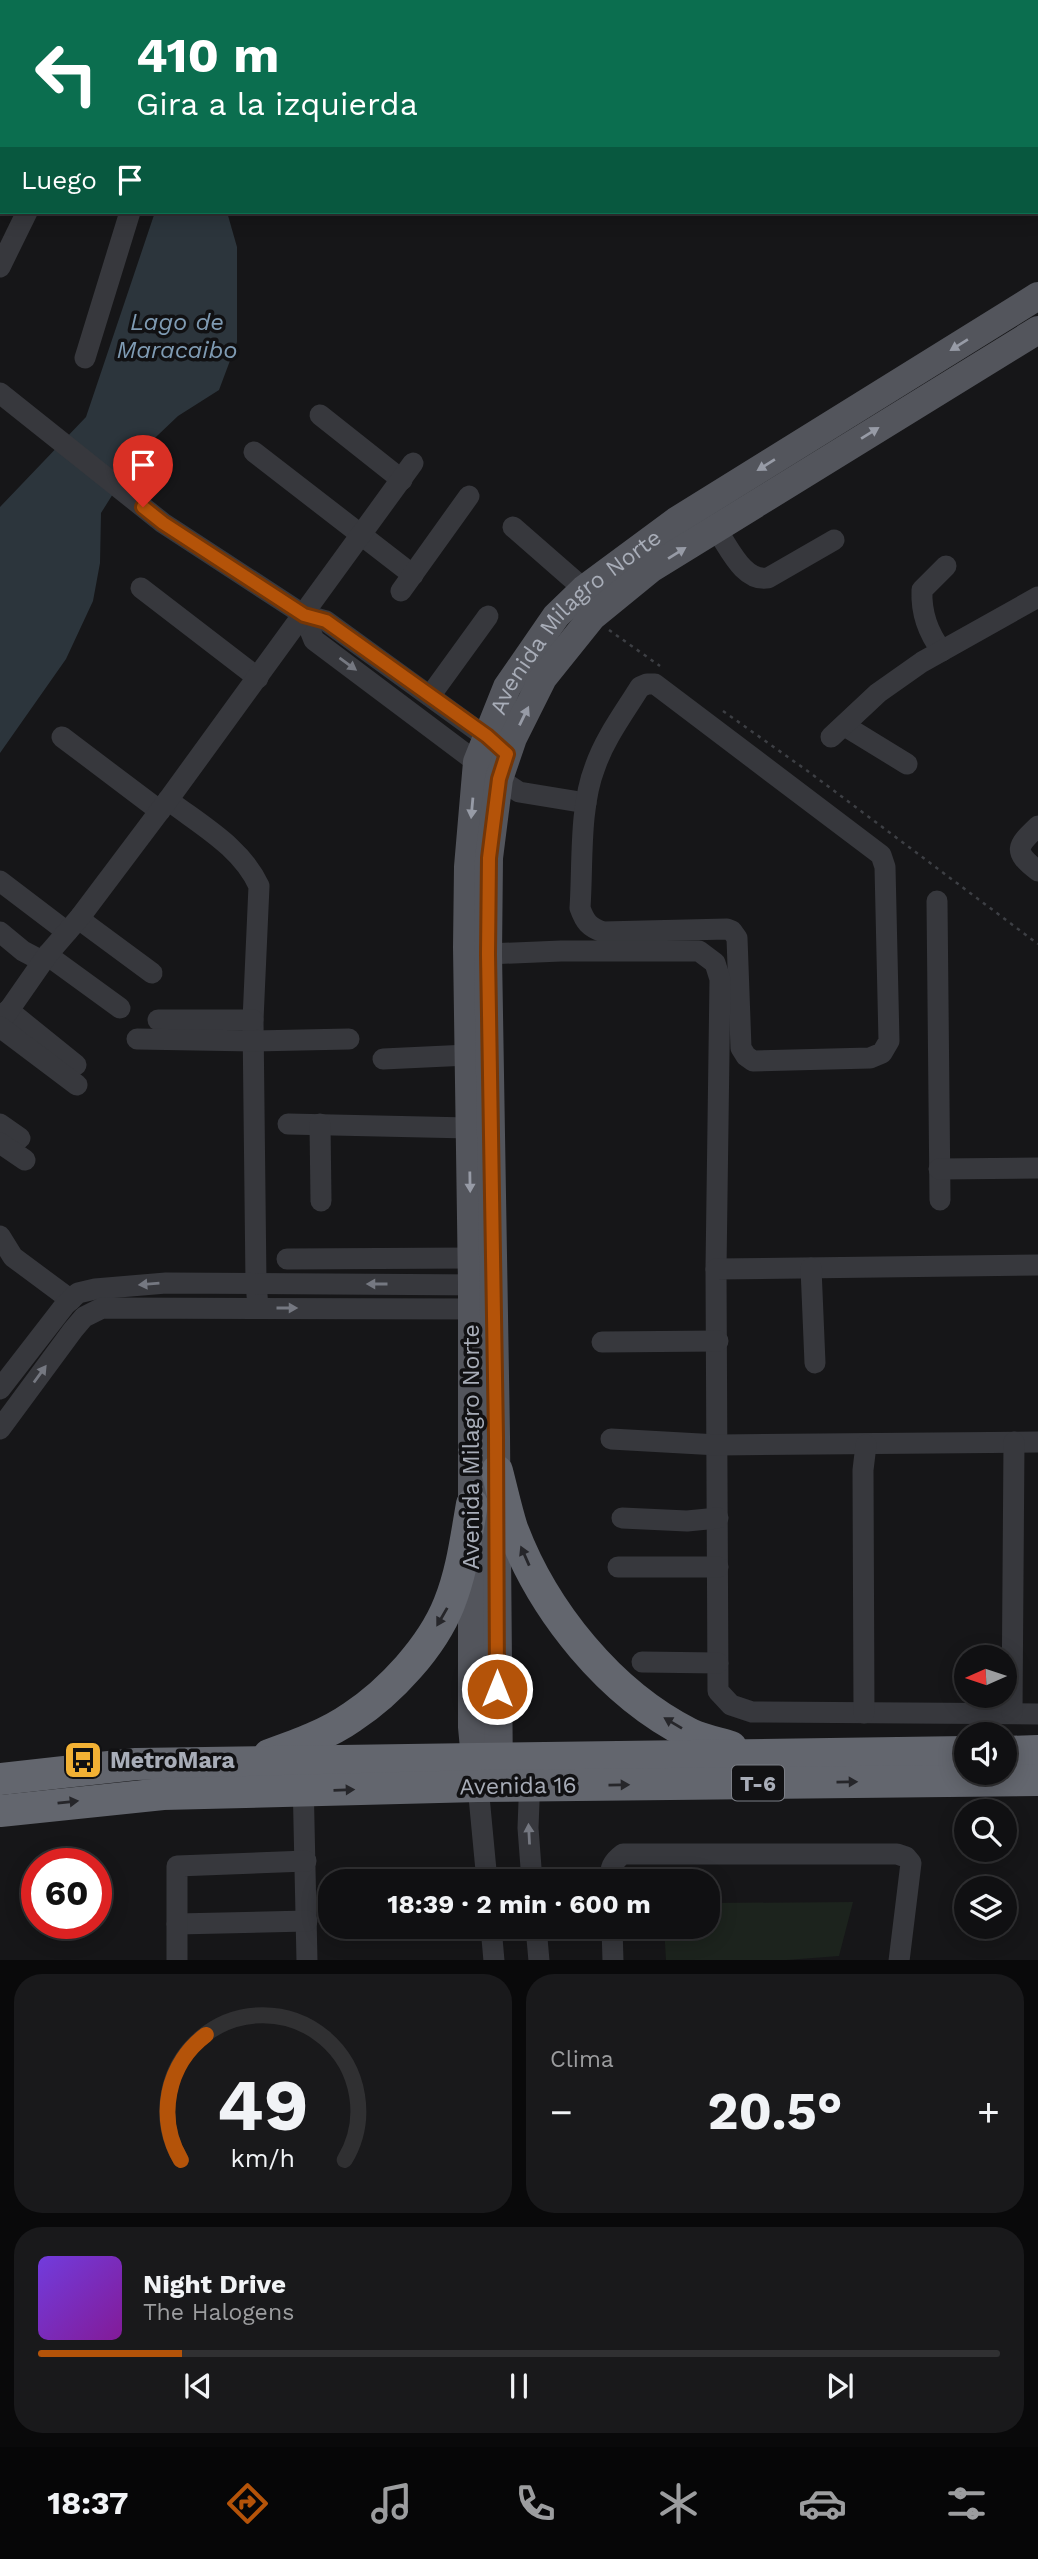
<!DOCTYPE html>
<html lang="es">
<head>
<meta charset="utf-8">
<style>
	body { margin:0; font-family:"Work Sans",sans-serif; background:#19191b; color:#f1f3f6; height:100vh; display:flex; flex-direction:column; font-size:26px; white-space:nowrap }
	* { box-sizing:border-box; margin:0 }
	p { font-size:23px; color:#9c9d9f }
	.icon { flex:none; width:38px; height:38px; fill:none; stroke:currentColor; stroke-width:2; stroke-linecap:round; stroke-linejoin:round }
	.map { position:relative; height:1960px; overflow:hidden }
	.drawer { display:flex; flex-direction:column; gap:14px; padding:14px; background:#09090a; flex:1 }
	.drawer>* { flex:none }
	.banner { position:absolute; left:0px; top:0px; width:1040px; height:214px; box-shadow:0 4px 18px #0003,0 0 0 2px #303032; background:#0b6e4f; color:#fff; overflow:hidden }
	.needle { width:46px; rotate:267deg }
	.tools { position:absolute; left:954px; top:1645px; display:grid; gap:14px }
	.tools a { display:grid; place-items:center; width:63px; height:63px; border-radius:50%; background:#101012; box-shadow:0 4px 18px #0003,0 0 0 2px #303032; font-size:35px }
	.speed { position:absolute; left:21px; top:1848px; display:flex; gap:14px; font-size:35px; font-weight:700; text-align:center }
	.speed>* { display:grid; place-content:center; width:91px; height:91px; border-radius:50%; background:#101012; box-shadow:0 4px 18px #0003,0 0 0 2px #303032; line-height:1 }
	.speed .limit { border:10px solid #d22; background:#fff; color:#111 }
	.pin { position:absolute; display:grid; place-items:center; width:60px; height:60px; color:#fff; margin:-72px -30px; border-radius:50% 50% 50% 0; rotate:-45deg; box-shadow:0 0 7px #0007 }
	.pin .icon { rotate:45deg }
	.me { position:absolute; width:77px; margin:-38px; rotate:0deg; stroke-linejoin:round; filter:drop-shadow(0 0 5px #0008) }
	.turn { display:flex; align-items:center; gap:24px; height:147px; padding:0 21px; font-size:32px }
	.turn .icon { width:91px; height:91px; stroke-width:2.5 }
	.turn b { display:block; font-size:49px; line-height:60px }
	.then { display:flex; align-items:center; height:66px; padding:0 21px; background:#0003; gap:14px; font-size:26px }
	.big { font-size:52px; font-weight:700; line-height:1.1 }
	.drawer .card { flex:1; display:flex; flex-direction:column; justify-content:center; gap:10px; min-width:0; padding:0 24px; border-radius:28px; background:#19191b }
	.drawer .dial { align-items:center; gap:0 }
	.dial svg { height:182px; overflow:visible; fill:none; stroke:#303032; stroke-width:7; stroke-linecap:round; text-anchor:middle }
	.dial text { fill:#f1f3f6; stroke:none }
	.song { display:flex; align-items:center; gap:21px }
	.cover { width:84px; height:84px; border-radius:10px; background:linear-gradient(135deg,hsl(260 70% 55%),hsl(290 70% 35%)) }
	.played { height:7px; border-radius:4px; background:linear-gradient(90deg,#b45309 15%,#303032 15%) }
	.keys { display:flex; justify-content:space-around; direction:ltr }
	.heat { display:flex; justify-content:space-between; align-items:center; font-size:38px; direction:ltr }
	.drawer .tiles { flex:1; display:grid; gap:14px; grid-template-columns:1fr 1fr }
	.card:last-child { grid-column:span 2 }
	.trip { position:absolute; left:318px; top:1869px; width:402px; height:70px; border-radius:28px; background:#101012; box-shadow:0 4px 18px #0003,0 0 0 2px #303032; font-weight:700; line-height:70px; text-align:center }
	.tab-bar { display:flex; height:112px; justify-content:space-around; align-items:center; background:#060607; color:#9c9d9f }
	.tab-bar .icon { width:49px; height:49px }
	.tab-bar .current { color:#b45309 }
	.tab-bar b { font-size:32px; color:#f1f3f6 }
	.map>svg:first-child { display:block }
	.green { fill:#1c231d }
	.water { fill:#2c353c }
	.building { fill:#29292c; stroke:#303034; stroke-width:2 }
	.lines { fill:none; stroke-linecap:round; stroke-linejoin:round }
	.path { stroke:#3d3f44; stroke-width:2.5; stroke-dasharray:3.5 5; stroke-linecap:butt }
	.minor { stroke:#37383d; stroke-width:21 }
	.major { stroke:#53555c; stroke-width:28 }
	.highway { stroke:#63666e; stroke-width:32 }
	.oneway { fill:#979ba6 }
	.oneway2 { fill:#757881 }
	.oneway3 { fill:#26262a }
	.route-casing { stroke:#753606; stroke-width:18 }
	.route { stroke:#b45309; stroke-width:12 }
	.labels { text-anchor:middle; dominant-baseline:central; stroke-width:7; stroke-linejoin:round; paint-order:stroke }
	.shield { fill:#111113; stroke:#7b7e86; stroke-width:2 }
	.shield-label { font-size:21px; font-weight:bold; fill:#a8adb8 }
	.street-label { font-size:23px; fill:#a8adb8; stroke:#111113 }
	.poi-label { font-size:23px; font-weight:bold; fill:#a8adb8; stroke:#111113; text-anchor:start }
	.water-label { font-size:24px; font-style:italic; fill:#7f9bb3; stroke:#111113 }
</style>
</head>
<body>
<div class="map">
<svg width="1038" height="1961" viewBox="0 0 1038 1961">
	<rect width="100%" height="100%" fill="#161618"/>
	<polygon class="green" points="853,1902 839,1956 774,1961 666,1960 664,1927 709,1927 709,1903"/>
	<g class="water">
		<polygon points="179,0 431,0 179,2"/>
		<polygon points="155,212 227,212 237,247 237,342 219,390 178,416 138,454 101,513 100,563 93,601 66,659 0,753 0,507 86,417"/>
	</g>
	<polygon class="building" points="915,0 943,0 913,2"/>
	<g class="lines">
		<g class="path">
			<polyline points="609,630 660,666"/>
			<polyline points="723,711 809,772 1038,944"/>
		</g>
		<g class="minor">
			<polyline points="74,2 75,0"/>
			<polyline points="0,19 2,19"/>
			<polyline points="0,170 2,159"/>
			<polyline points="0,267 27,212"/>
			<polyline points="85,358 130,212"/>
			<polyline points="0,393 163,523 304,615 326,621 497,745"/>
			<polyline points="320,415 402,480"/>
			<polyline points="254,452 413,575"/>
			<polyline points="513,527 584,589"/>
			<path d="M716 529C729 547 743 582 768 578L834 540"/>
			<polyline points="141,588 258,678"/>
			<polyline points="401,591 469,496"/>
			<polyline points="304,615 314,640 499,779 519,792 586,803"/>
			<path d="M942 651C928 633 921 613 922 590L946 566"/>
			<path d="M647 684H655L881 855 885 867 889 1041 882 1053 870 1058 753 1061 746 1056 741 1048 737 938 732 931 727 929 603 932C589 927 585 922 580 908 583 864 579 808 595 767 605 738 624 713 640 687Z"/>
			<polyline points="430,696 488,616"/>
			<polyline points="845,726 907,764"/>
			<polyline points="62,737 160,811"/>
			<polyline points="831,737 878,693 922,662 1038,597"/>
			<path d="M168 800C202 826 241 847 259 886L253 1020 256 1283 258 1307"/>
			<path d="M1038 826C1017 846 1012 851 1038 871"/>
			<polyline points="0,881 67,932"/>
			<polyline points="937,901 940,1200"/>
			<polyline points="80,917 87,925 152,973"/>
			<polyline points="0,932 23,951 42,961"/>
			<polyline points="48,954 54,960 120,1008"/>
			<polyline points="488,954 561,951 699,951 715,963 720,979 716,1269"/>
			<polyline points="8,1010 76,1065"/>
			<polyline points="158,1020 253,1020"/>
			<polyline points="0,1023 48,954 80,917 168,800 413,463"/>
			<polyline points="0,1027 77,1085"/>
			<polyline points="137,1039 254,1041 349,1039"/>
			<polyline points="383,1059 468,1055"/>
			<polyline points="0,1124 20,1138"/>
			<polyline points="288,1124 469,1128"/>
			<polyline points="320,1124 321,1201"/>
			<polyline points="0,1143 25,1160"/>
			<polyline points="939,1169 1038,1168"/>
			<polyline points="0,1236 13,1257 71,1300"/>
			<polyline points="287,1259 471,1258"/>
			<polyline points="1038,1265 716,1269 718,1691 731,1705 752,1712 1038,1714"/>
			<polyline points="811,1268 815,1363"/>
			<polyline points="602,1342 718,1341"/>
			<polyline points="0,1389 65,1305 78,1293 95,1289 166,1283 485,1285"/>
			<polyline points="0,1429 73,1330 84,1317 102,1308 486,1309"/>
			<polyline points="611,1439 718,1445 1038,1442"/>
			<polyline points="622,1518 687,1521 718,1518"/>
			<polyline points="618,1567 718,1567"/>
			<polyline points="642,1662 718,1663"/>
			<polyline points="864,1713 863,1470 866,1445"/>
			<polyline points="1012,1713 1014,1442"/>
			<polyline points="530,1775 528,1828 532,1881"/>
			<polyline points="303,1777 307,1961"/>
			<polyline points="478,1786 487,1881"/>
			<path d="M610 1881C610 1868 612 1862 623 1854H897L906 1857 911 1863 899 1961"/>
			<polyline points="177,1924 307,1921"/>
			<polyline points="491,1927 494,1961"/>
			<polyline points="536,1927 539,1961"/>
			<polyline points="612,1927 613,1961"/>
			<polyline points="177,1961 177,1866 306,1861"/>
		</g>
		<g class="major">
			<path id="s1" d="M477 1780 472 1727V1285L467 947 468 867 477 762 507 687 556 616 584 589 676 521 1038 296"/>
			<polyline points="499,1780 496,1436 488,954 489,858 499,779 513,738 543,678 592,617 652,568 1038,330"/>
		</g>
		<g class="highway">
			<path d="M497 1471C502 1490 506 1509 512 1528 543 1611 610 1694 690 1734 703 1740 718 1743 731 1747"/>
			<polyline points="1004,1752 1038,1751"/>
			<path d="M269 1755C297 1745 328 1734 352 1717 390 1692 432 1647 449 1604 462 1572 466 1538 472 1504"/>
			<polyline points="0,1779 136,1764 966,1752"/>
			<polyline points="0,1811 163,1794 478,1786 1038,1780"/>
		</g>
	</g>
	<defs><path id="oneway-solid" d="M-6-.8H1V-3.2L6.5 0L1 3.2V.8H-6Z" transform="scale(1.75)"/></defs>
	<g class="oneway">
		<use href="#oneway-solid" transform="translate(959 345) rotate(148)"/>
		<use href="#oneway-solid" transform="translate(870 433) rotate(-32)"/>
		<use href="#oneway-solid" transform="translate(766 465) rotate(148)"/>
		<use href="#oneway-solid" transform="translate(677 553) rotate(-32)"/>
		<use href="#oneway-solid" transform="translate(524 716) rotate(-64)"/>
		<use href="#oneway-solid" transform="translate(472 808) rotate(95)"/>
		<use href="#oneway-solid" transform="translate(470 1182) rotate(89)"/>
	</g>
	<g class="oneway2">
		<use href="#oneway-solid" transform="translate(348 664) rotate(36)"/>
		<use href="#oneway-solid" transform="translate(149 1284) rotate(175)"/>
		<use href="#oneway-solid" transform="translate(377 1284) rotate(-180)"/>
		<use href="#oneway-solid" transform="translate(287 1308)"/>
		<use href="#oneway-solid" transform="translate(40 1374) rotate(-54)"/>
		<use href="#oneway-solid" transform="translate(529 1834) rotate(-93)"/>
	</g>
	<g class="oneway3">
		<use href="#oneway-solid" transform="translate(525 1556) rotate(-114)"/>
		<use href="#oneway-solid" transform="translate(442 1617) rotate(120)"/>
		<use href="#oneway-solid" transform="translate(673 1723) rotate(-149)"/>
		<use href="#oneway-solid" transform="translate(847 1782) rotate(-1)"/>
		<use href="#oneway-solid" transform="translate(619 1785) rotate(-1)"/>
		<use href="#oneway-solid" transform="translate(344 1790) rotate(-2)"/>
		<use href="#oneway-solid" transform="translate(68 1802) rotate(-6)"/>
	</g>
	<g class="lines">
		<defs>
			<polyline id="route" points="143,507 163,523 304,615 326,621 487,736 507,754 499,779 489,858 488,954 496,1437 497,1689"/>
		</defs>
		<use href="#route" class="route-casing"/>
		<use href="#route" class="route"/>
	</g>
	<defs>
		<symbol id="bus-square" viewBox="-11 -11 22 22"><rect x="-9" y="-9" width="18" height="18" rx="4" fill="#f2b134" stroke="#111113"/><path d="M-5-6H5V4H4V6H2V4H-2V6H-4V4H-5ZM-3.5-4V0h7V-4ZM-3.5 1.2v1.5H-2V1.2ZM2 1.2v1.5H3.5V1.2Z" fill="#111"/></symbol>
	</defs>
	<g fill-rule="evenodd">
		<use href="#bus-square" x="61" y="1738" width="44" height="44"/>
	</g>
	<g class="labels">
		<rect class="shield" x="732" y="1765.5" width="52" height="35" rx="5"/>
		<g class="shield-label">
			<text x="758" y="1783">T-6</text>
		</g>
		<g class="street-label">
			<text stroke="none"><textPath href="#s1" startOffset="1194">Avenida Milagro Norte</textPath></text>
			<text transform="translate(471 1447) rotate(-90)">Avenida Milagro Norte</text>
			<text transform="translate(518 1786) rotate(-1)">Avenida 16</text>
		</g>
		<g class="poi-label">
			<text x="110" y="1760">MetroMara</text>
		</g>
		<g class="water-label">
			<text x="177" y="322">Lago de<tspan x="177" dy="28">Maracaibo</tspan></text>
		</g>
	</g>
</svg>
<div class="tools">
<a><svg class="needle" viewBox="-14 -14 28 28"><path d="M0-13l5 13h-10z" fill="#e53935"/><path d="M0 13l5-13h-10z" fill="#9c9d9f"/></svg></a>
<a><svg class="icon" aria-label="sound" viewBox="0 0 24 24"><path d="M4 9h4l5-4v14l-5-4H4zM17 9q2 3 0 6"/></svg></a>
<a><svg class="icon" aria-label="search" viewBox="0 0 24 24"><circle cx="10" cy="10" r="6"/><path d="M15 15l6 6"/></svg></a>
<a><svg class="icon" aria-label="layers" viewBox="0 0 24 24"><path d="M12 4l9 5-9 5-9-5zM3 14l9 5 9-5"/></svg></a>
</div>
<div class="speed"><div class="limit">60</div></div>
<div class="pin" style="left:143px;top:507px;background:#d93025"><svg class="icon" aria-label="arrive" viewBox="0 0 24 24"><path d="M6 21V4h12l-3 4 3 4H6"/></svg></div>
<svg class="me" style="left:497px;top:1689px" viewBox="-20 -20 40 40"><circle r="17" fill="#b45309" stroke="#fff" stroke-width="3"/><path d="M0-11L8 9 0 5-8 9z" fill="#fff"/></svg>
<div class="trip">18:39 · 2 min · 600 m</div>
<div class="banner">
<div class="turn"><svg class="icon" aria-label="left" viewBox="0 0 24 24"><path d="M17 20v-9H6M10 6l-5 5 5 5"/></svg><div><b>410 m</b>Gira a la izquierda</div></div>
<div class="then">Luego<svg class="icon" aria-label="arrive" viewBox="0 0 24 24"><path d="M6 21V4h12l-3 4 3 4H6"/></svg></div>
</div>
</div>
<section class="drawer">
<div class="tiles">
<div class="card dial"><svg viewBox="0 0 100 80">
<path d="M14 69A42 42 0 1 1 86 69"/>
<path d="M14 69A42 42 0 0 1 25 14" stroke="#b45309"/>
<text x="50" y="56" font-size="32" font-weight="700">49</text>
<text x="50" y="72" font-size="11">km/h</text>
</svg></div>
<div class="card"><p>Clima</p>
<div class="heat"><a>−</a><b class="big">20.5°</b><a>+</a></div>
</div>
<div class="card">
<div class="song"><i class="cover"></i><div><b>Night Drive</b><p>The Halogens</p></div></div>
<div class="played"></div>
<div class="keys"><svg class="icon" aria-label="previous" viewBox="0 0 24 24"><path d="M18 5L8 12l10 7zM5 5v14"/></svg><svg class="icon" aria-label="pause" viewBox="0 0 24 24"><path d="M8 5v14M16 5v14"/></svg><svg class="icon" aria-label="next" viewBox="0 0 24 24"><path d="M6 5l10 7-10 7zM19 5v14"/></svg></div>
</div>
</div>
</section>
<nav class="tab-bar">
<b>18:37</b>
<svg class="icon current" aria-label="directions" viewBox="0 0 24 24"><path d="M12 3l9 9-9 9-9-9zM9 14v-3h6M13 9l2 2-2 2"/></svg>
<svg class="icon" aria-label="music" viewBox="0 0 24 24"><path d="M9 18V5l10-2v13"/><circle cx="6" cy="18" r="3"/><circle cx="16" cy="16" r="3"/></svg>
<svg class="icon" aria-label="phone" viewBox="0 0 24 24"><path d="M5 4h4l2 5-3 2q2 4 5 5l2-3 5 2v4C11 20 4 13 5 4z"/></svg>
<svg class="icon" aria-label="climate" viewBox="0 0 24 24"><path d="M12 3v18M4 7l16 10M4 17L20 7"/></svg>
<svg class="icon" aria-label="car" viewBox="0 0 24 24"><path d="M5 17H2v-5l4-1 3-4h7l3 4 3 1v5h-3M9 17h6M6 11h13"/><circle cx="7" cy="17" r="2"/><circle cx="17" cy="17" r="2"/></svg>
<svg class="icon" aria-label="filters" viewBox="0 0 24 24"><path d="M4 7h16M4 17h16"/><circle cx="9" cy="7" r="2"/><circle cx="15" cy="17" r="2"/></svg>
</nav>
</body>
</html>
